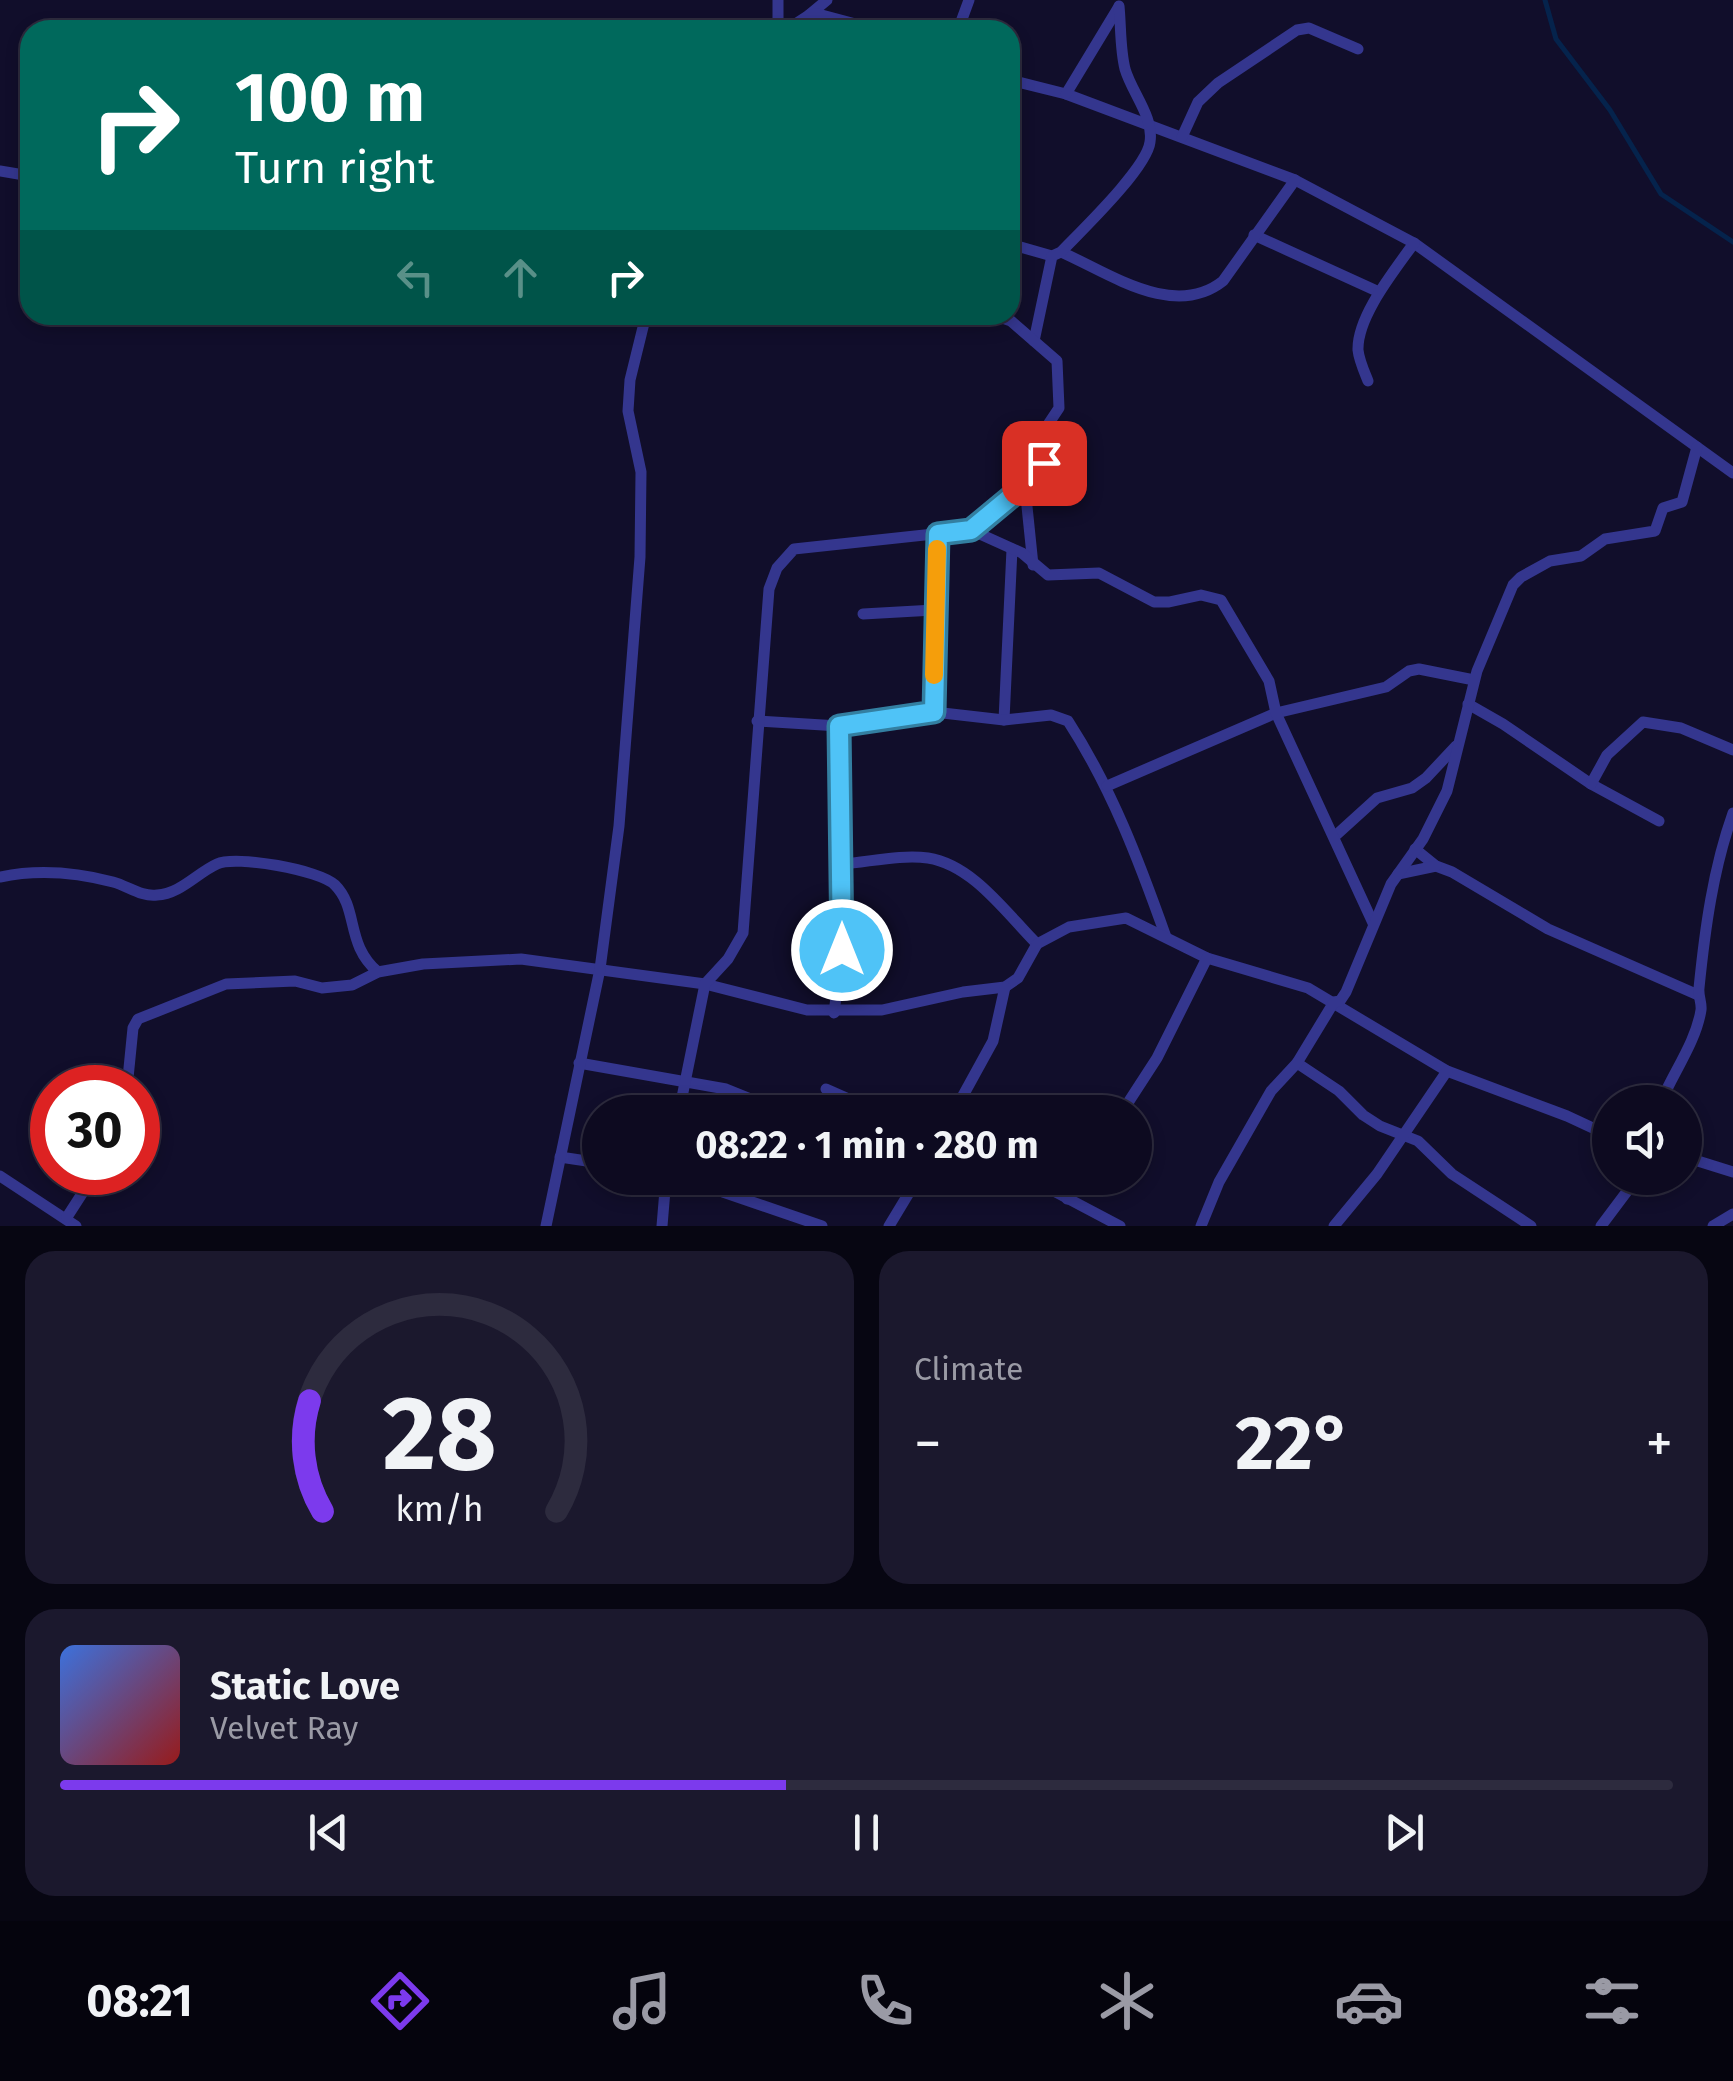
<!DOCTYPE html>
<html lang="en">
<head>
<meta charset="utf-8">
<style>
	body { margin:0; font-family:"Fira Sans",sans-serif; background:#1b182d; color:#f1f3f6; height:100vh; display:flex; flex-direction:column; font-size:38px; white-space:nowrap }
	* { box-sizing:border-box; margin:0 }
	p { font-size:32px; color:#9a9aa5 }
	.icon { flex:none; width:55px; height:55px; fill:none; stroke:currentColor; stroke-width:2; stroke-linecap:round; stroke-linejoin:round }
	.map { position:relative; height:1226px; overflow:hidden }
	.side { display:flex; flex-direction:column; gap:25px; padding:25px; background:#070612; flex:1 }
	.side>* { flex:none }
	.banner { position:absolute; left:20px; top:20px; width:1000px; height:305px; border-radius:30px; box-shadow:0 5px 15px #0003,0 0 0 2px #2d2b3e; background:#00695c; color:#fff; overflow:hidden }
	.fabs { position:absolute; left:1592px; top:1085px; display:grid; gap:20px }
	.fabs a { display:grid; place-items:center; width:110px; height:110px; border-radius:50%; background:#0d0a20; box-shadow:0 5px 15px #0003,0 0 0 2px #2d2b3e; font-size:50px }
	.speed { position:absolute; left:30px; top:1065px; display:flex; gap:20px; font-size:50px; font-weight:700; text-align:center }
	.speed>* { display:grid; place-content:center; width:130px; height:130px; border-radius:50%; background:#0d0a20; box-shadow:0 5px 15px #0003,0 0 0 2px #2d2b3e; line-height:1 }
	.speed .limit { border:15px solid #d22; background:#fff; color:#111 }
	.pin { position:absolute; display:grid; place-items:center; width:85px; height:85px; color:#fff; margin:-42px; border-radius:20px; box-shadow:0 5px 15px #0006 }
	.me { position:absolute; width:110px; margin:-55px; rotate:0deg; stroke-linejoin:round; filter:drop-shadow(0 0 8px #0008) }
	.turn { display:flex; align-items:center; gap:35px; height:210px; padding:0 50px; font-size:45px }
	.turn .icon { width:130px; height:130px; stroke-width:2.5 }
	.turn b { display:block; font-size:70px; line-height:85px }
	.lanes { display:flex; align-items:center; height:95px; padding:0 50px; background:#0003; justify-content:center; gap:50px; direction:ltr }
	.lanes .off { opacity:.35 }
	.big { font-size:75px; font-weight:700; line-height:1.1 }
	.side .card { flex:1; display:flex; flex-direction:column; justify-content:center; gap:15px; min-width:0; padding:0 35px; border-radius:30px; background:#1b182d }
	.side .dial { align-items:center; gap:0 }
	.dial svg { height:260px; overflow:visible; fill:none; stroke:#2d2b3e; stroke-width:7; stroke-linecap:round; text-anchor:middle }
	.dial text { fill:#f1f3f6; stroke:none }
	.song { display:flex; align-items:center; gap:30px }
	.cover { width:120px; height:120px; border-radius:15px; background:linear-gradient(135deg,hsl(220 70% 55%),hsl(0 70% 35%)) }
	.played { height:10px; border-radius:5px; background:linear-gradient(90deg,#7c3aed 45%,#2d2b3e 45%) }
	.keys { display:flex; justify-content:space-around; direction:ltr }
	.heat { display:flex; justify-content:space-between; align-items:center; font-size:55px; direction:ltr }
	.side .tiles { flex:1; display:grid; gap:25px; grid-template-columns:1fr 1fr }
	.card:last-child { grid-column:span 2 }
	.trip { position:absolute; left:582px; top:1095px; width:570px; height:100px; border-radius:50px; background:#0d0a20; box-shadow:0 5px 15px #0003,0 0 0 2px #2d2b3e; font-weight:700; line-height:100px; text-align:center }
	.dock { display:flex; height:160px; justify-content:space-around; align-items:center; background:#05040d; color:#9a9aa5 }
	.dock .icon { width:70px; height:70px }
	.dock .on { color:#7c3aed }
	.dock b { font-size:45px; color:#f1f3f6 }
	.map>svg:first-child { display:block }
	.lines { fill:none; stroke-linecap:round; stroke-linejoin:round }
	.stream { stroke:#05234c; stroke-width:5 }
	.street { stroke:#34368e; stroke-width:11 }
	.route-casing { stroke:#337fa1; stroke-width:25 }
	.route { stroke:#4fc3f7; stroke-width:18 }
	.slow { stroke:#f59e0b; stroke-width:18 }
</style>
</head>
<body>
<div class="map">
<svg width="1733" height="1226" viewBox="0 0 1733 1226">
	<rect width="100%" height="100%" fill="#110e2b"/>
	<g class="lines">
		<polyline class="stream" points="1545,0 1556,39 1610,110 1661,194 1733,242"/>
		<g class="street">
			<polyline points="809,15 827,0"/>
			<polyline points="778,30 778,0"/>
			<polyline points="786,30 809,15 818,14 878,30"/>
			<polyline points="958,30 969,0"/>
			<polyline points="1010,80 1066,94 1295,180 1414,243 1733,473"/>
			<polyline points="1066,94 1118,8"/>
			<polyline points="1182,137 1198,102 1218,83 1297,30 1309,28 1358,49"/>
			<polyline points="0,171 30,176"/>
			<polyline points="1254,235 1379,292"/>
			<polyline points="1010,244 1052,256"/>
			<path d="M1061 252C1109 273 1174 320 1223 281L1295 180"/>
			<path d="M1034 341 1052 256 1061 252C1081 231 1147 168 1150 142 1154 117 1132 93 1125 69 1120 49 1121 26 1119 6"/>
			<path d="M1368 381C1364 371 1359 360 1358 350 1357 316 1395 270 1414 243"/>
			<polyline points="1025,487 1033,565"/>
			<polyline points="971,530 1041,471 1047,426 1059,408 1057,361 1011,321 994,315"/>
			<polyline points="863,614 934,610"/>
			<polyline points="1468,704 1503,724 1591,784 1659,821"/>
			<polyline points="934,712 938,533"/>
			<polyline points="1004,720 1012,549"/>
			<path d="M757 721 839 726 934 712 1004 720 1051 715 1068 721C1112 789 1139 861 1166 937"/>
			<polyline points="1591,784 1607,755 1643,722 1681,728 1733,750"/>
			<polyline points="1107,786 1276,713 1386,687 1409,671 1419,669 1474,680"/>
			<polyline points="1334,837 1377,798 1412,788 1426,778 1456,746"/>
			<polyline points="1415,849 1436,866 1452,872 1548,929 1698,995"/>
			<path d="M843 864C869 862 902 854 928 858 973 865 1006 913 1037 944"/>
			<polyline points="1398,874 1436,866"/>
			<path d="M0 877C38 869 75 872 113 882 128 886 141 897 157 895 180 894 197 873 217 864 236 855 320 870 335 885 359 909 345 944 378 972"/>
			<polyline points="834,1013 842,950 839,726"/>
			<polyline points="579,1063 726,1089 783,1112"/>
			<polyline points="1297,1063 1339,1091 1363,1115 1380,1126 1418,1141 1452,1174 1531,1226"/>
			<polyline points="127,1088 133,1028 138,1019 226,984 295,981 322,988 352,985 378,972 423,964 521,959 705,984 807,1010 882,1010 963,992 1005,987 1018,978 1037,944 1069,927 1126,918 1207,958 1308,988 1447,1071 1567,1116 1610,1136"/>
			<polyline points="826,1089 878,1112"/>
			<path d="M1661 1102C1673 1073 1696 1042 1701 1010 1702 1003 1698 996 1699 988 1705 929 1713 869 1733 813"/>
			<polyline points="679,1112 705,984 728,959 743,933 769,589 777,568 794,549 971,530 1022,553 1048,575 1099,573 1154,602 1169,602 1201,595 1221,600 1269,681 1276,713 1373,923"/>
			<polyline points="954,1112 993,1041 1005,987"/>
			<polyline points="1122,1112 1157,1058 1207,958"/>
			<polyline points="560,1157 600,1163"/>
			<polyline points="1685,1157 1733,1172"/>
			<polyline points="0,1176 76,1226"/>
			<polyline points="682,1178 822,1226"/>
			<polyline points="1029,1178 1120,1226"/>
			<polyline points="1067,1199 1081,1178"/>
			<polyline points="67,1217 96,1172"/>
			<polyline points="546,1226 600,969 619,826 640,557 641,472 628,411 630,380 646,315"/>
			<polyline points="662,1226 666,1178"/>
			<polyline points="889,1226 918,1178"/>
			<polyline points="1201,1226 1219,1182 1271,1091 1297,1063 1334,1002 1340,1001 1346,992 1391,884 1423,839 1447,791 1477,671 1513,585 1521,577 1550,561 1581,556 1605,539 1655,531 1663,508 1682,502 1697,447"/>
			<polyline points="1334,1226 1377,1174 1447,1071"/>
			<polyline points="1601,1226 1637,1178"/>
			<polyline points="1713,1226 1733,1214"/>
		</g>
	</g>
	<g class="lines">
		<defs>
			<polyline id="route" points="842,950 839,726 934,712 938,534 971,530 1041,472 1044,463"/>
		</defs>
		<use href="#route" class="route-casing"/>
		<use href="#route" class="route"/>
		<polyline class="slow" points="934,675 937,549"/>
	</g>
</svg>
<div class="fabs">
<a><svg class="icon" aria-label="sound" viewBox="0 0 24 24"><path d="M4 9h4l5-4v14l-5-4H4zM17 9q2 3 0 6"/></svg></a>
</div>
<div class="speed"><div class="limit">30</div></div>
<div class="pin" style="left:1044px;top:463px;background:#d93025"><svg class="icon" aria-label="arrive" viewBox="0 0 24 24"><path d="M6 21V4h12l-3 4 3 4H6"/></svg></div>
<svg class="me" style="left:842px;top:950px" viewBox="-20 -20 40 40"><circle r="17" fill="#4fc3f7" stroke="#fff" stroke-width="3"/><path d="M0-11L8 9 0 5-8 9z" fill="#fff"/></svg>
<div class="trip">08:22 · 1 min · 280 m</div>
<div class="banner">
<div class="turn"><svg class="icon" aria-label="right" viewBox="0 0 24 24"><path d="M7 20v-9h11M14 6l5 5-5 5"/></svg><div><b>100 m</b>Turn right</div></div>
<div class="lanes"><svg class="icon off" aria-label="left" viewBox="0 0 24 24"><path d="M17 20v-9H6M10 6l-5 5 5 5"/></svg><svg class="icon off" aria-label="ahead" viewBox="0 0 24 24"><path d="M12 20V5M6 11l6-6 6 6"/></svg><svg class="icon" aria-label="right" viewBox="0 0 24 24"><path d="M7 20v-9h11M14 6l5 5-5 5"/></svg></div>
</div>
</div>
<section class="side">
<div class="tiles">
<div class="card dial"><svg viewBox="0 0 100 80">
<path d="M14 69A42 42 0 1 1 86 69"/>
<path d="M14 69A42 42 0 0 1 10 35" stroke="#7c3aed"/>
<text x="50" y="56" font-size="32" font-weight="700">28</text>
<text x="50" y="72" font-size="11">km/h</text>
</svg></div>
<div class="card"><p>Climate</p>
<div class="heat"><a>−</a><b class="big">22°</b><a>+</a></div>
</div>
<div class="card">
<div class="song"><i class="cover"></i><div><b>Static Love</b><p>Velvet Ray</p></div></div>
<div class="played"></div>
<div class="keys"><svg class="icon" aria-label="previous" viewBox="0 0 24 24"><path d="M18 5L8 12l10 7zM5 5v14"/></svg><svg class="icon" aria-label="pause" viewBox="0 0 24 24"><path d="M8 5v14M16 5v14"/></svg><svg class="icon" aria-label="next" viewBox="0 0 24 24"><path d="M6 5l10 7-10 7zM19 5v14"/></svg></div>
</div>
</div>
</section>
<nav class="dock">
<b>08:21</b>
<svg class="icon on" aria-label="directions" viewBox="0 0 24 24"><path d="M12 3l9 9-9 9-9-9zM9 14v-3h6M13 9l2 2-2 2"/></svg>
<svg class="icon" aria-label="music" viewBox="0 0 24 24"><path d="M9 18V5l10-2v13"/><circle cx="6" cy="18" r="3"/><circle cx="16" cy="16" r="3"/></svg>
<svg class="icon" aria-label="phone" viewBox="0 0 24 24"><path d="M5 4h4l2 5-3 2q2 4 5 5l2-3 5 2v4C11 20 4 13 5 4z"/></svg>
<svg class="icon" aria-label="climate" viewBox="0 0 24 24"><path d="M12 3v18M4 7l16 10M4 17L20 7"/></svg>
<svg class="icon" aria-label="car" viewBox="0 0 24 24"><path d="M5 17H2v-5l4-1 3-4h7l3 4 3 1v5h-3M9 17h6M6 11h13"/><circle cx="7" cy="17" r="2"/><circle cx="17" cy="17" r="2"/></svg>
<svg class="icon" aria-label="filters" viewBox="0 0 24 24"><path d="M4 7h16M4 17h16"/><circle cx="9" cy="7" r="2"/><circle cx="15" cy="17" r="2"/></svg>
</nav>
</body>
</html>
